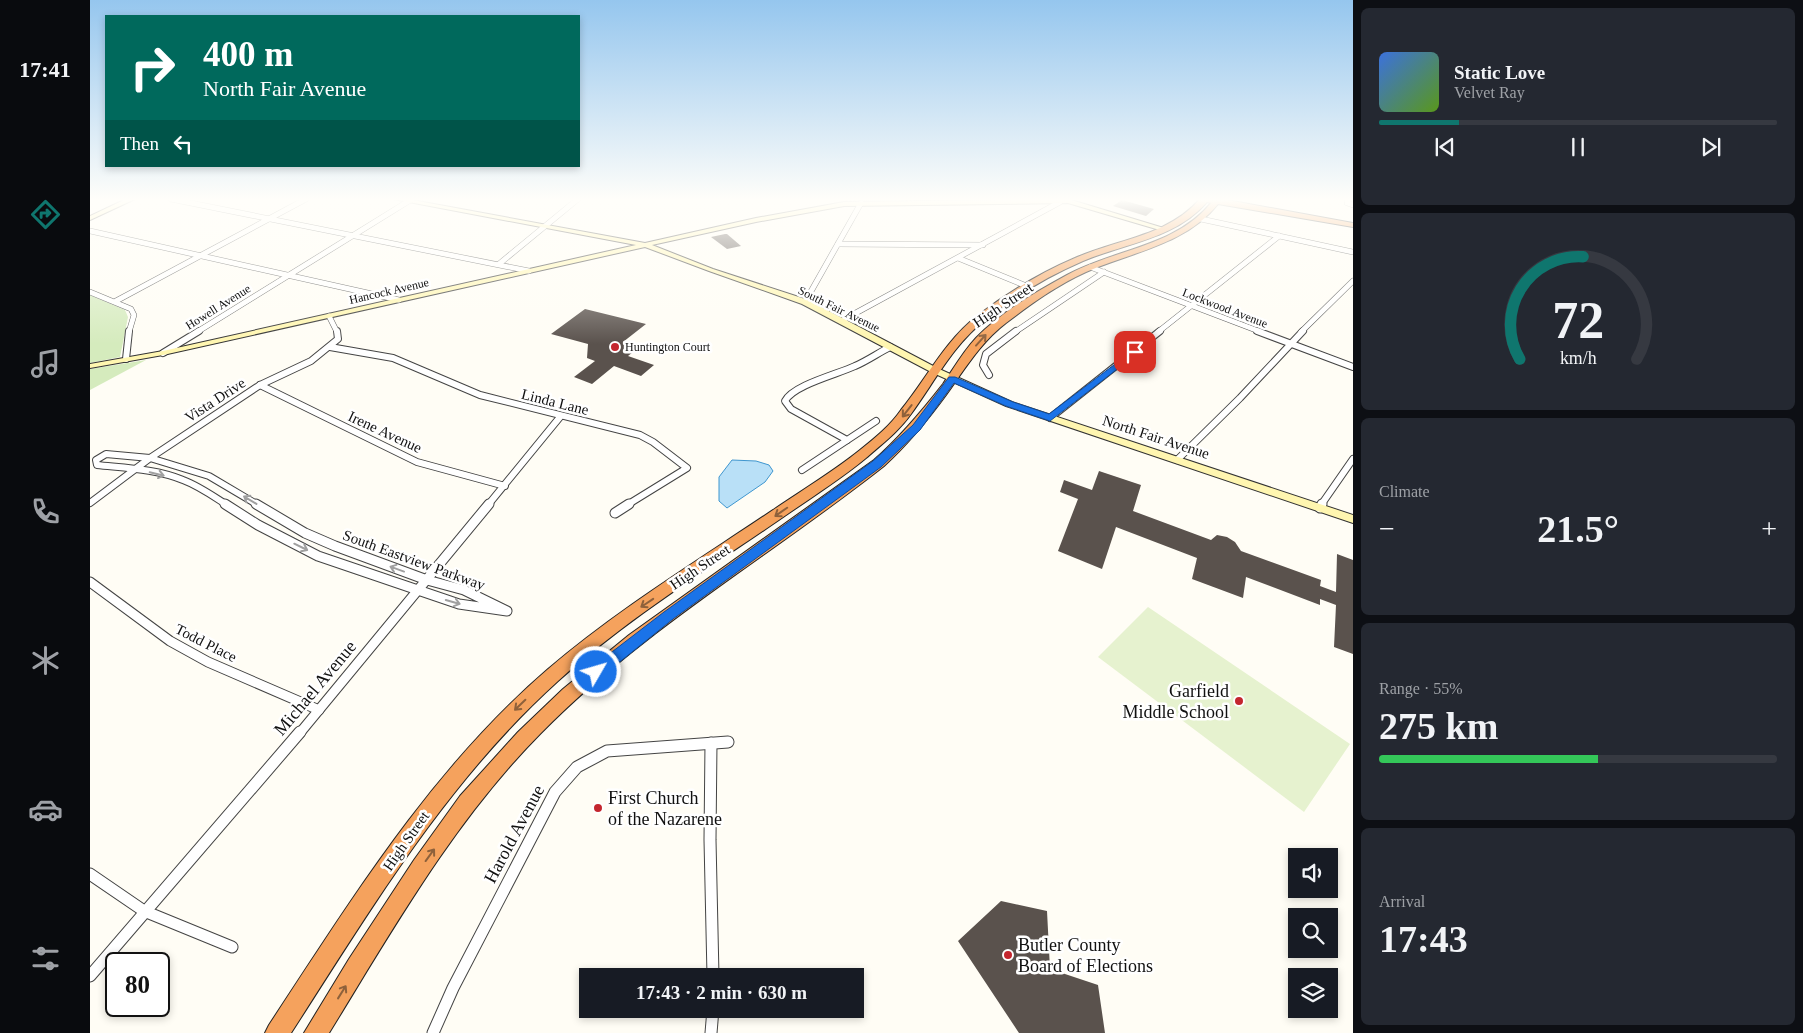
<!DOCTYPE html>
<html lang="en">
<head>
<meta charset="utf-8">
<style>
	body { margin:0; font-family:"Times New Roman",serif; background:#242831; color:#f1f3f6; height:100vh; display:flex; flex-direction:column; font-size:19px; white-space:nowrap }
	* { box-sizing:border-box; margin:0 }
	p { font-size:16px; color:#9ea1a6 }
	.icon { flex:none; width:28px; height:28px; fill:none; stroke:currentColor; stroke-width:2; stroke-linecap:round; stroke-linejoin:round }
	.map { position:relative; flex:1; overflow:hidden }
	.drawer { display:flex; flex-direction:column; gap:8px; padding:8px; background:#0d0f14; width:450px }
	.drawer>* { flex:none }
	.hud { position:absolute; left:15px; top:15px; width:475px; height:152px; border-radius:0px; box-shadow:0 2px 8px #0003; background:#00695c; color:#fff; overflow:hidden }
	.fabs { position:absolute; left:1198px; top:848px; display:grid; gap:10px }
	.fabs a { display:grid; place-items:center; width:50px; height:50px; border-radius:0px; background:#171b24; box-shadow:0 2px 8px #0003; font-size:25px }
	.speed { position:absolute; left:15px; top:952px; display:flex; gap:10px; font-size:25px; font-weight:700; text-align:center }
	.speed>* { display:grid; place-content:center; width:65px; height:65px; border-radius:50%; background:#171b24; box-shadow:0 2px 8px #0003; line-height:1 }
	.speed .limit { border:2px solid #111; border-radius:8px; background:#fff; color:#111 }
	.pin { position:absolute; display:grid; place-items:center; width:42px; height:42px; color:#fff; margin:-21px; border-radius:10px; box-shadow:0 2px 8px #0006 }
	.me { position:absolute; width:55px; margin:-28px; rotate:52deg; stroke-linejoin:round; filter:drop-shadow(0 0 4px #0008) }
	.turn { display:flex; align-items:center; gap:18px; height:105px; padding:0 15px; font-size:22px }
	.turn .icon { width:65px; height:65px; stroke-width:2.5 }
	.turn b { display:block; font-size:35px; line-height:42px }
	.then { display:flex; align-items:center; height:48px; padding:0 15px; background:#0003; gap:10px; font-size:19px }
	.big { font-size:38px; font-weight:700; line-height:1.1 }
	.drawer .tile { flex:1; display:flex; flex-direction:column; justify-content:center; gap:8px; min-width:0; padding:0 18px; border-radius:8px; background:#242831 }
	.drawer .dial { align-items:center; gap:0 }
	.dial svg { height:130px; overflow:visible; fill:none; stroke:#363941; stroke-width:7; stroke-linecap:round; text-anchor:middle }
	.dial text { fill:#f1f3f6; stroke:none }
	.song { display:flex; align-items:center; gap:15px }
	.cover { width:60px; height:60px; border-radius:8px; background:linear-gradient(135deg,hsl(220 70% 55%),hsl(90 70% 35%)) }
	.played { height:5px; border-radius:2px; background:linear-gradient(90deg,#0f766e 20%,#363941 20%) }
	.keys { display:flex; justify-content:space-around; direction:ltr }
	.heat { display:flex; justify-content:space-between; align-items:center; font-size:28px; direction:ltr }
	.charge { height:8px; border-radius:4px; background:linear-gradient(90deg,#34c759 55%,#363941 0) }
	.trip { position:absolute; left:489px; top:968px; width:285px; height:50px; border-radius:0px; background:#171b24; box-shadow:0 2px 8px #0003; font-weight:700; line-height:50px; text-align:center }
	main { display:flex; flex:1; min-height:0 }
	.menu { display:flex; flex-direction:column; width:90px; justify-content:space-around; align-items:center; background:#090b0e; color:#9ea1a6 }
	.menu .icon { width:35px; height:35px }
	.menu .on { color:#0f766e }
	.menu b { font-size:22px; color:#f1f3f6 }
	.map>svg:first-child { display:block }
	.green { fill:#d5ebbd }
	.pitch { fill:#e6f2cf }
	.water { fill:#b9e0f7; stroke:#3f96cf }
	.building { fill:#5a524d }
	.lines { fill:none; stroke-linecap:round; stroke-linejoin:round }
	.street-far3-casing { stroke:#444; stroke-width:6 }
	.street-far2-casing { stroke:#444; stroke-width:8 }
	.street-far1-casing { stroke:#444; stroke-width:11 }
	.street-casing { stroke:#444; stroke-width:13 }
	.secondary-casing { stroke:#333; stroke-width:2 }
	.highway-casing { stroke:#222; stroke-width:2 }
	.street-far3 { stroke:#fff; stroke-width:5 }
	.street-far2 { stroke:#fff; stroke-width:6 }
	.street-far1 { stroke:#fff; stroke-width:9 }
	.street { stroke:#fff; stroke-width:11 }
	.secondary { fill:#fff6b0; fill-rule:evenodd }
	.highway { fill:#f5a25d; fill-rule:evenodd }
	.oneway { stroke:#8e613b }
	.oneway2 { stroke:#a0a0a0 }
	.route { fill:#1a73e8; stroke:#114b97 }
	.poi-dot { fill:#c4262e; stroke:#fff; stroke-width:2 }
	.labels { text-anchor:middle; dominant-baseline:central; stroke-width:5; stroke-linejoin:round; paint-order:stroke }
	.far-street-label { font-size:12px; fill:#111; stroke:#fff }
	.far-poi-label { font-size:12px; fill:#111; stroke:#fff; text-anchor:start }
	.street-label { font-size:15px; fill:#111; stroke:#fff }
	.near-street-label { font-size:18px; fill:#111; stroke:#fff }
	.near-poi-label { font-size:18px; fill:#111; stroke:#fff; text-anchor:start }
</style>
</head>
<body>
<main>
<nav class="menu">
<b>17:41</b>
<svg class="icon on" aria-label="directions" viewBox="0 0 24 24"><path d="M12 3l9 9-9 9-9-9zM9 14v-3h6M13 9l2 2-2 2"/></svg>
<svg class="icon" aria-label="music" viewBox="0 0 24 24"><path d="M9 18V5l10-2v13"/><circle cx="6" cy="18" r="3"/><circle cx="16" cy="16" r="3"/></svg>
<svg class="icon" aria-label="phone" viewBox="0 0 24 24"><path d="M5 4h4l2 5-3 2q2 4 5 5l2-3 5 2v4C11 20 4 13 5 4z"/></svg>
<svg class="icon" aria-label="climate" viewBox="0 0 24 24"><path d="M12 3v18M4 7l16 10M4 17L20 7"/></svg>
<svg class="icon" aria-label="car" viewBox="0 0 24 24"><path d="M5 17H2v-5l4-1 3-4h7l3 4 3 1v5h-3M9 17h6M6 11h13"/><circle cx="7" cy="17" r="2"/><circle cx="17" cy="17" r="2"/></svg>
<svg class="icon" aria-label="filters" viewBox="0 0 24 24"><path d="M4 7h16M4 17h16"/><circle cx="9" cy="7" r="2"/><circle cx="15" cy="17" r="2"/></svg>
</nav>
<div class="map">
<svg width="1263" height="1033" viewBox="0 0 1263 1033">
	<rect width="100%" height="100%" fill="#fffdf5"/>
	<g class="green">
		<polygon points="0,295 35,310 38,317 30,357 0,363"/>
		<polygon points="56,360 0,390 0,369"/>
	</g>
	<polygon class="pitch" points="1058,607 1260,744 1214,812 1008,657"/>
	<polygon class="water" points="642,460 666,461 679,465 683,471 675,482 637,508 629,501 629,477"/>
	<g class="building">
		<polygon points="1032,200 1064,209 1056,216 1023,206"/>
		<polygon points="635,234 637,234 651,246 637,249 621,237"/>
		<polygon points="495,309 556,324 533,342 548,348 538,356 564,365 551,376 524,366 502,384 484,377 505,361 497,358 498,344 461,334"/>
		<polygon points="1009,471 1051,485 1043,511 1121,540 1127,535 1137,537 1145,542 1151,551 1231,580 1230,586 1246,592 1247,554 1263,560 1263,654 1244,647 1246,605 1230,599 1230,605 1156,577 1153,598 1102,579 1107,558 1026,527 1012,569 968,551 988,499 970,492 974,480 1002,490"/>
		<polygon points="911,901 957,911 960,969 1008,985 1015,1033 929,1033 868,941"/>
	</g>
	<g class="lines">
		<defs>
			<g id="street-far3">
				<polyline points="81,199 439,271"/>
				<polyline points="1258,199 1257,203 1263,205"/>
				<polyline points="1111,219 1263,252"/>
				<polyline points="0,231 309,300"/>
				<polyline points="748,244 893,245"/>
				<polyline points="868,258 939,287"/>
				<polyline points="409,264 488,199"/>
				<polyline points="1000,267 1171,332"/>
				<polyline points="0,292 41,309 44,315 39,332"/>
				<polyline points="26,301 216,199"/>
				<polyline points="715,302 771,203"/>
				<polyline points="239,316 247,332"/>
				<polyline points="751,321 970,202"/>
				<polyline points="107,332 322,199"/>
				<polyline points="925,332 1014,272"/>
				<polyline points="1068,332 1189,236"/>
				<polyline points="1211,332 1263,281"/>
			</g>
			<g id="street-far2">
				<polyline points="1167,331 1263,367"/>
				<polyline points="240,347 303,358 390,395 550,435 563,442 597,468 537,505"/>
				<polyline points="73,353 109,331"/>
				<polyline points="36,359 39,331"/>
				<polyline points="899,375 893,365 896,354 926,331"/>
				<polyline points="170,385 327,462 415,486"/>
				<polyline points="960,418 1070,331"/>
				<path d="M757 440 701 409 695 401C703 385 748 374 765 366 777 361 788 353 800 347"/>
				<polyline points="1087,460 1150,398 1213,331"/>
				<polyline points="712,470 786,421"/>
				<polyline points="0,503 60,458 170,385 221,361 248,339 247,331"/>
				<path d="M137 505C123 496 109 486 93 480 67 469 35 468 7 465L6 460 16 454 60 458 119 476 168 505"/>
				<polyline points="398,505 470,417"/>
				<polyline points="1231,505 1263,459"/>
			</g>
			<g id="street-far1">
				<polyline points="135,504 168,525 228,556 369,604 417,611 374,590 337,580 245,546 215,533 166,504"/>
				<polyline points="1230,508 1232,504"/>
				<polyline points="525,513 539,504"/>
				<polyline points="0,582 80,641 118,662 229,710"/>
				<polyline points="209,734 399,504"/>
			</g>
			<g id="street">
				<polyline points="621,743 620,840 623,976"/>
				<polyline points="0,874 54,911 142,947"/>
				<polyline points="0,976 210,732"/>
				<polyline points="343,1033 363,988 465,792 487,767 517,751 638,742"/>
				<polyline points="621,1033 623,1009"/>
			</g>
			<g id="secondary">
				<polygon points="36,199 45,199 0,220 0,216"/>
				<polygon points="303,199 317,199 555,243 666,218 754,202 978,199 1077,229 1077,231 1073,231 978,203 754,206 666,222 562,245 623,269 718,300 847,368 922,402 1263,515 1263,523 916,406 841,372 712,304 619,271 555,247 73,355 0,368 0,364 73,351 546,245"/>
			</g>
			<path id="highway" d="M1110 199H1132L1263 223V227L1128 204C1095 245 1042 252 996 272 967 285 941 304 916 323 890 343 875 369 856 395 837 421 817 445 794 466 680 556 553 629 450 734 364 821 303 929 239 1033H214L259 959 324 860 370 796 428 732 473 689 539 635 784 460C810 437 832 411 853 384 864 368 873 352 886 338 911 312 946 292 977 275 1024 249 1085 247 1121 203L1117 202C1085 239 1036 243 993 261 958 276 925 296 895 320 863 345 845 381 821 414 809 431 792 444 776 458 752 478 725 495 699 513 621 567 539 617 468 681 357 781 281 909 201 1033H175L179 1025C262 899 342 769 457 670 528 609 609 560 686 508 714 489 744 471 770 450 785 438 800 426 811 410 837 378 854 342 887 316 917 293 950 273 985 258 1028 239 1078 236 1110 199Z"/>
		</defs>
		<use href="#street-far3" class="street-far3-casing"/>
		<use href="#street-far2" class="street-far2-casing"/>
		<use href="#street-far1" class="street-far1-casing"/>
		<use href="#street" class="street-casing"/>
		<use href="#secondary" class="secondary-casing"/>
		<use href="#highway" class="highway-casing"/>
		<use href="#street-far3" class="street-far3"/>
		<use href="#street-far2" class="street-far2"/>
		<use href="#street-far1" class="street-far1"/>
		<use href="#street" class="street"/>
		<use href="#secondary" class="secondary"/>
		<use href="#highway" class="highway"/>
	</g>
	<defs><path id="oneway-shaft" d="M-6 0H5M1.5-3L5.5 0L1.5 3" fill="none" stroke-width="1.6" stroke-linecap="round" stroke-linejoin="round" transform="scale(1.25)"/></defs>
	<g class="oneway">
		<use href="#oneway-shaft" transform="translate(891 340) rotate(-48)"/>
		<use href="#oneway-shaft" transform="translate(817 411) rotate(128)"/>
		<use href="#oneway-shaft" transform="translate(691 512) rotate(145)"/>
		<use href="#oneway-shaft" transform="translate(557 603) rotate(146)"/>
		<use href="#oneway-shaft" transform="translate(430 705) rotate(136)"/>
		<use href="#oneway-shaft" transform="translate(340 855) rotate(-54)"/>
		<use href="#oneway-shaft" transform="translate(252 992) rotate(-58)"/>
	</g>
	<g class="oneway2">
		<use href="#oneway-shaft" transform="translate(67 474) rotate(13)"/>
		<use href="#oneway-shaft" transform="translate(160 500) rotate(-149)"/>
		<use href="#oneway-shaft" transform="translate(211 547) rotate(26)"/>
		<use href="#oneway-shaft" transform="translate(307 569) rotate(-160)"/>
		<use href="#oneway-shaft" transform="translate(363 602) rotate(16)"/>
	</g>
	<linearGradient id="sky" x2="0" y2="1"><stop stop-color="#95c6ee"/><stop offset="0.58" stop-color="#fffefa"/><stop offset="1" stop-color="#fffefa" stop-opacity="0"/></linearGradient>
	<rect width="1263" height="344" fill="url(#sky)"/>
	<polygon class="route" points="1045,349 1049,352 1048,353 960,421 916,406 864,383 830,430 791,467 583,619 511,677 506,679 501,677 499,672 501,668 574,612 783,461 823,425 859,377 865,377 923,402 959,414"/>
	<g class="poi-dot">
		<circle cx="525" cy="347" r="5"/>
		<circle cx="1149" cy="701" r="5"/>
		<circle cx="508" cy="808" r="5"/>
		<circle cx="918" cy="955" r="5"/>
	</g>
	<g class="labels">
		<g class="far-street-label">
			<text transform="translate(299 291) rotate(-13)">Hancock Avenue</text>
			<text transform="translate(128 307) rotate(-32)">Howell Avenue</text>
			<text transform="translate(1135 308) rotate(21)">Lockwood Avenue</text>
			<text transform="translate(749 309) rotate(26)">South Fair Avenue</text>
		</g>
		<g class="far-poi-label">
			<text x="535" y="347">Huntington Court</text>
		</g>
		<g class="street-label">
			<text transform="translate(913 305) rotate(-34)">High Street</text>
			<text transform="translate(125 400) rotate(-33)">Vista Drive</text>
			<text transform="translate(465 402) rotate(14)">Linda Lane</text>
			<text transform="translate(295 432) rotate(25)">Irene Avenue</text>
			<text transform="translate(1066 437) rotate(18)">North Fair Avenue</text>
			<text transform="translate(324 560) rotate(20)">South Eastview Parkway</text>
			<text transform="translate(610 567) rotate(-34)">High Street</text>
			<text transform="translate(116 643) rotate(27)">Todd Place</text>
			<text transform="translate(316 841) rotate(-55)">High Street</text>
		</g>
		<g class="near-street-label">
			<text transform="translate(225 688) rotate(-50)">Michael Avenue</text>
			<text transform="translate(424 834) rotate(-62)">Harold Avenue</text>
		</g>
		<g class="near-poi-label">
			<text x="1139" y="691" text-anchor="end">Garfield<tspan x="1139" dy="21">Middle School</tspan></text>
			<text x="518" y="798">First Church<tspan x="518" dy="21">of the Nazarene</tspan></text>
			<text x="928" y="945">Butler County<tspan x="928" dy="21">Board of Elections</tspan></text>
		</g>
	</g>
</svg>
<div class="fabs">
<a><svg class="icon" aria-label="sound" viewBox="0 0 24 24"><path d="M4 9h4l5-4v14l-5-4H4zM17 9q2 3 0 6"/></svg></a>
<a><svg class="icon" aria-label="search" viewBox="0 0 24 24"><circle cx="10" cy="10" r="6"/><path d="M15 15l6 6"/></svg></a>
<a><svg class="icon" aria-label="layers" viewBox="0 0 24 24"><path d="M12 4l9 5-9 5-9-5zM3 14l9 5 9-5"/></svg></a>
</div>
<div class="speed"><div class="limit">80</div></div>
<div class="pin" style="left:1045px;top:352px;background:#d93025"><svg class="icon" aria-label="arrive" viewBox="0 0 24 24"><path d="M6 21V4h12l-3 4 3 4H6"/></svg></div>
<svg class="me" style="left:506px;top:672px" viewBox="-20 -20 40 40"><circle r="17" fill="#1a73e8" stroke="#fff" stroke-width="3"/><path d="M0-11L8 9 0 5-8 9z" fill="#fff"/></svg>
<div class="trip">17:43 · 2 min · 630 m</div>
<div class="hud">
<div class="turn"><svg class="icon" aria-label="right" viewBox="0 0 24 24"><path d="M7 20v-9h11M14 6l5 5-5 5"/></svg><div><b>400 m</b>North Fair Avenue</div></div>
<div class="then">Then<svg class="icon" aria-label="left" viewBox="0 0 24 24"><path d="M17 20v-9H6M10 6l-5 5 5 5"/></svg></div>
</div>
</div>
<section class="drawer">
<div class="tile">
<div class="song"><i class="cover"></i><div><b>Static Love</b><p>Velvet Ray</p></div></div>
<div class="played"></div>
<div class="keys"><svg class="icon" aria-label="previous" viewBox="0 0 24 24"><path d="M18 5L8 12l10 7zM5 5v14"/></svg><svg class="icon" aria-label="pause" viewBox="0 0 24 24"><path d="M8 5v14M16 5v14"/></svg><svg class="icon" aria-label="next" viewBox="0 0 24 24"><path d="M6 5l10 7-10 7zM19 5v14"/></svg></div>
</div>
<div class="tile dial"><svg viewBox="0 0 100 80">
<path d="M14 69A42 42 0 1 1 86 69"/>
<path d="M14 69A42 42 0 0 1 53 6" stroke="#0f766e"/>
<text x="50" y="56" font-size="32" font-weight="700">72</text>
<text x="50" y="72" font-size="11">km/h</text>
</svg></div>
<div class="tile"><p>Climate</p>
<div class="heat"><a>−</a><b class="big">21.5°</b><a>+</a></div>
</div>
<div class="tile"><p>Range · 55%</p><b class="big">275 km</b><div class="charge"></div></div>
<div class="tile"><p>Arrival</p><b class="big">17:43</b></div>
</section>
</main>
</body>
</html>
